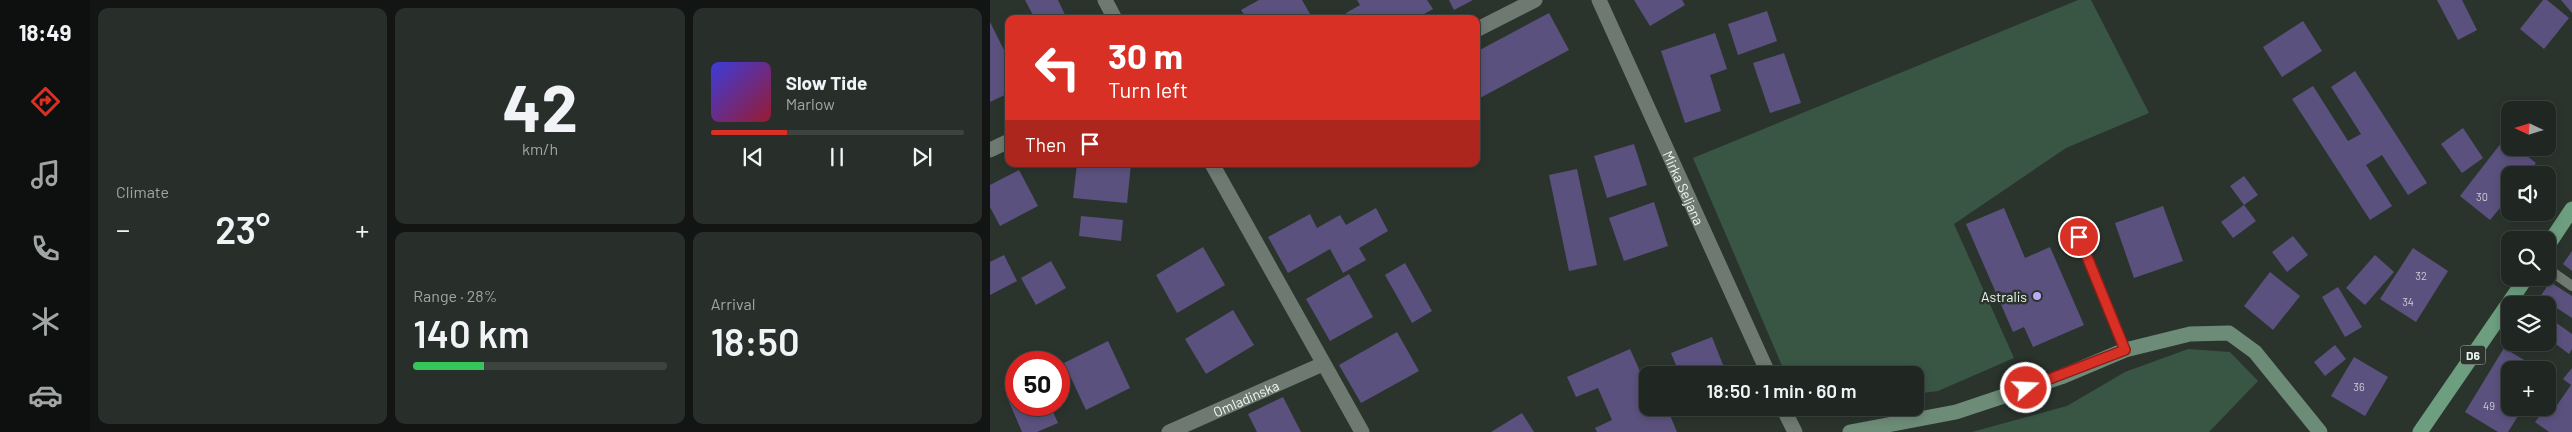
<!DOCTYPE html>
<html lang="en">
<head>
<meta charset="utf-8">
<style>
	body { margin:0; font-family:Barlow,sans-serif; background:#282f2a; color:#f1f3f6; height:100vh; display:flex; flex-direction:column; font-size:19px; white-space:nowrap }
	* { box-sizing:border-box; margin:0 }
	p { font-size:16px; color:#a2a5a5 }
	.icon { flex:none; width:28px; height:28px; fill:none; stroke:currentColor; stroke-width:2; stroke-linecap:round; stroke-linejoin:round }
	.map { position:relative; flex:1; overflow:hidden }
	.sheet { display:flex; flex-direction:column; gap:8px; padding:8px; background:#121513; width:900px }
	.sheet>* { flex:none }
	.top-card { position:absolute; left:15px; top:15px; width:475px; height:152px; border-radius:10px; box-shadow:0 2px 8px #0003,0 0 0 1px #3d4440; background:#d93025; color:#fff; overflow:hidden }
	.needle { width:32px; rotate:274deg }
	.buttons { position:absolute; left:1511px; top:101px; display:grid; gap:10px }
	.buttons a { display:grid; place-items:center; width:55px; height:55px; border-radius:10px; background:#202722; box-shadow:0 2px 8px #0003,0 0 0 1px #3d4440; font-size:25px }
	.speed { position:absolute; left:15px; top:351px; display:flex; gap:10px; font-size:25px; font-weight:700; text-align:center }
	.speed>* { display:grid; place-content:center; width:65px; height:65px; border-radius:50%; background:#202722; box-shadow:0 2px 8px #0003,0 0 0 1px #3d4440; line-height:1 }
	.speed .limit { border:8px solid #d22; background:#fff; color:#111 }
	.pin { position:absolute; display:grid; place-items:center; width:42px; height:42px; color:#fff; margin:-21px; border:2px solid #fff; border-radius:50%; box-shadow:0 1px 5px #0007 }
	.me { position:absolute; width:55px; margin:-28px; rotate:71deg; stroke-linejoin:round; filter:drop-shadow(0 0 4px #0008) }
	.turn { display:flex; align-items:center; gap:18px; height:105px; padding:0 20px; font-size:22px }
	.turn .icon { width:65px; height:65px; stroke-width:2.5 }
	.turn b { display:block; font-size:35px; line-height:42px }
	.then { display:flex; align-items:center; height:48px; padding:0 20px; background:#0003; gap:10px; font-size:19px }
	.big { font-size:38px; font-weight:600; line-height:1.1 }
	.sheet .widget { flex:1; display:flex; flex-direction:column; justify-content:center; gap:8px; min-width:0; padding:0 18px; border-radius:10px; background:#282f2a }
	.sheet .dial { align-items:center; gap:0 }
	.dial b { font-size:65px; line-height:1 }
	.song { display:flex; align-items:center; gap:15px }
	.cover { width:60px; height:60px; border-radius:8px; background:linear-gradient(135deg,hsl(240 70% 55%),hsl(350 70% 35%)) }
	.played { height:5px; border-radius:2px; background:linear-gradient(90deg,#d93025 30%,#3d4440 30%) }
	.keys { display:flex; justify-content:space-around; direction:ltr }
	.heat { display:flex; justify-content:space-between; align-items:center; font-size:28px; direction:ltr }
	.charge { height:8px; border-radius:4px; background:linear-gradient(90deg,#34c759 28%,#3d4440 0) }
	.sheet .tiles { flex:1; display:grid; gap:8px; grid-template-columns:repeat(3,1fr) }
	.widget:first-child { grid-row:span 2 }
	.trip { position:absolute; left:649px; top:366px; width:285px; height:50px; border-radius:10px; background:#202722; box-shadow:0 2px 8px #0003,0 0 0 1px #3d4440; font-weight:600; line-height:50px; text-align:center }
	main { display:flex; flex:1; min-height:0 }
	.tabs { display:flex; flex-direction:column; width:90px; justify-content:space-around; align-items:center; background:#0d100e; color:#a2a5a5 }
	.tabs .icon { width:35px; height:35px }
	.tabs .on { color:#d93025 }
	.tabs b { font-size:22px; color:#f1f3f6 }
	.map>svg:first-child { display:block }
	.green { fill:#395644 }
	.building { fill:#5b517e }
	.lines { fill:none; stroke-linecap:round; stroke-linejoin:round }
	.lane { stroke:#6d7971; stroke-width:10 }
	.street { stroke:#6d7971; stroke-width:15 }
	.secondary { stroke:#6d8c78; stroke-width:15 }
	.primary { stroke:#6c9e7f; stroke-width:15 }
	.route-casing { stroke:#8d1f18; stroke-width:12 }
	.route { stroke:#d93025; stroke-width:9 }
	.poi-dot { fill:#bbaaf6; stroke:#2a342d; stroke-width:2 }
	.labels { text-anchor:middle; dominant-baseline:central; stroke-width:5; stroke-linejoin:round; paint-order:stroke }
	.number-label { font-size:11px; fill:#cacdd4 }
	.shield { fill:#2a342d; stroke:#b4bcb6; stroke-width:1 }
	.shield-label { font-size:12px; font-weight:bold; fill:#eff6f1 }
	.street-label { font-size:14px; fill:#eff6f1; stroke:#2a342d }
	.poi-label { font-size:14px; fill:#eff6f1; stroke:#2a342d; text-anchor:end }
</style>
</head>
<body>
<main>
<nav class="tabs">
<b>18:49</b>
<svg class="icon on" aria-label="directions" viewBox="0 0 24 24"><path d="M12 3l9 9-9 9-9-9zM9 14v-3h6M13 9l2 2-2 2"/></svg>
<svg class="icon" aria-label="music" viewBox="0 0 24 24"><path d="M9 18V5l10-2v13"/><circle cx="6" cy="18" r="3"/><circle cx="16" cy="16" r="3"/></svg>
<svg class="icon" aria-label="phone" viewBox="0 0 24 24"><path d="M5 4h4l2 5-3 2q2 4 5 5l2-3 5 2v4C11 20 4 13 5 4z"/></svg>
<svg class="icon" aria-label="climate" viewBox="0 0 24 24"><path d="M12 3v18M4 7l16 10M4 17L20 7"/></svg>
<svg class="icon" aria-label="car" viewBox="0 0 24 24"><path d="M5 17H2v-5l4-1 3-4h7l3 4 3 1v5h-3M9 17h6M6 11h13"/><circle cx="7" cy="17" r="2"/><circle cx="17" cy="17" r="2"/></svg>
</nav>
<section class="sheet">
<div class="tiles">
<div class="widget"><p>Climate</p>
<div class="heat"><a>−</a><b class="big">23°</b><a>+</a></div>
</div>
<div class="widget dial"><b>42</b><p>km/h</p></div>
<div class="widget">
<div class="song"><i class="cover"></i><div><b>Slow Tide</b><p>Marlow</p></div></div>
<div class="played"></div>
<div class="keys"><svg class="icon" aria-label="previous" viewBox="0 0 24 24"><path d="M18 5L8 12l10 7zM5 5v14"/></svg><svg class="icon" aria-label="pause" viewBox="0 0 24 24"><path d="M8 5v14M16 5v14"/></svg><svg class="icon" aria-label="next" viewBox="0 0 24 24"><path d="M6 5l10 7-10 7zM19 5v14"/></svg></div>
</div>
<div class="widget"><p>Range · 28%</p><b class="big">140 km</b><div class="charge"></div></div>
<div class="widget"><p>Arrival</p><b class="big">18:50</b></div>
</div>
</section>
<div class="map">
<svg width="1582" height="432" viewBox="0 0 1582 432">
	<rect width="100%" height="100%" fill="#2a342d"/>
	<g class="green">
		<polygon points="1088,0 1101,0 1159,113 1076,148 964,224 1024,358 948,391 925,394 925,375 796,375 703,158"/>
		<polygon points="1198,349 1240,352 1268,381 1219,432 982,432 1077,406 1135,372"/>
	</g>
	<g class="building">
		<polygon points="35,0 68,0 77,19 45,19"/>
		<polygon points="269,0 312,0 323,19 257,19 251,10"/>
		<polygon points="367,0 437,0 443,9 425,19 359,19 356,13 370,5"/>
		<polygon points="459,0 483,0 464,10"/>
		<polygon points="644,0 692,0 695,5 660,26"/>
		<polygon points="1447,0 1472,0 1487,30 1468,40"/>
		<polygon points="1553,0 1557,0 1579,18 1554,49 1530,29"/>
		<polygon points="1571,0 1582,0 1582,13"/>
		<polygon points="777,11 787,41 748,55 738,24"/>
		<polygon points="559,13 579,50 490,98 486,92 486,52"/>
		<polygon points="1313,21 1332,51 1292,77 1273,47"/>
		<polygon points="0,22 19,60 19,93 0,102"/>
		<polygon points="725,33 737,69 720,75 731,111 695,123 671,51"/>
		<polygon points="794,53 811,103 780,113 763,63"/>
		<polygon points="1365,71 1437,183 1418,195 1392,155 1376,165 1402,206 1380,220 1302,99 1323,86 1358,141 1371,134 1341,87"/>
		<polygon points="1473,128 1493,158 1472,173 1451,144"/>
		<polygon points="1515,138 1520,142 1520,148 1527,148 1546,163 1536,175 1520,175 1520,196 1500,220 1470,196"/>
		<polygon points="644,144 657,185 617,198 604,156"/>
		<polygon points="87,164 141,164 137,203 83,198"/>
		<polygon points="587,169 607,265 579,271 559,175"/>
		<polygon points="29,170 48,206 10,226 0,207 0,185"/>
		<polygon points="1254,176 1268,195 1254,205 1266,221 1243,238 1231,222 1254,205 1240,186"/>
		<polygon points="664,202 678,246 634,261 619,218"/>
		<polygon points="1173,206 1193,261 1144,278 1125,223"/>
		<polygon points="386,208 398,231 369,248 376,260 353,273 340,249 298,273 278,237 320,214 327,228 350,215 356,225"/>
		<polygon points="1014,208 1035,258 1060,247 1094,325 1043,347 1034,327 1023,332 976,224"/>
		<polygon points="91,216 133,220 131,241 89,236"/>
		<polygon points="1303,236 1318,255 1297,272 1282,252"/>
		<polygon points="213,247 235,285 187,313 166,275"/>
		<polygon points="1423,248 1458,271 1426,322 1390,299"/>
		<polygon points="1582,251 1582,271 1573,264"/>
		<polygon points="14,255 27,281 0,295 0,262"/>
		<polygon points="1385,255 1404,272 1375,305 1356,288"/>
		<polygon points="61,261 76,288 46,305 31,278"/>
		<polygon points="415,263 442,311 422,323 395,275"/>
		<polygon points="1280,272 1310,296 1283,330 1254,306"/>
		<polygon points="359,274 383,317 340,341 316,299"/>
		<polygon points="1560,282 1582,296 1582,318 1550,297"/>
		<polygon points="1348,287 1372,327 1355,337 1332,297"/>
		<polygon points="243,310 264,345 216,374 195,339"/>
		<polygon points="1558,317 1582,334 1582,349 1579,354 1558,338"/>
		<polygon points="407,332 429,371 371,403 349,365"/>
		<polygon points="722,337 737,375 690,375 681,353"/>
		<polygon points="118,341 140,388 96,410 74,363"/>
		<polygon points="1345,345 1356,359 1335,376 1324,362"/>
		<polygon points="1514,348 1551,370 1520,370 1520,408 1533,408 1518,432 1508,432 1475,412"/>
		<polygon points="640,349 658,389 658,408 677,408 687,432 607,432 605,428 622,420 608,388 586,397 577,377"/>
		<polygon points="1364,357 1398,377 1375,416 1341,396"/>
		<polygon points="1582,368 1582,432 1559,432 1545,422 1559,404 1565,408 1581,385 1573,379"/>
		<polygon points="26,393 26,405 60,405 68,423 47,432 32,432 17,397"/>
		<polygon points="293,397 311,432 267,432 258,414"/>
		<polygon points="532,413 544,432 501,432"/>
	</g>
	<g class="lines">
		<g class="lane">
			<polyline points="1089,237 1135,350"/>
			<polyline points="1558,269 1582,286"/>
		</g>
		<g class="street">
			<polyline points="115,0 125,19"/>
			<path id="s1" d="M609 0 779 375"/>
			<polyline points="486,30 545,0"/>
			<polyline points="0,150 19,141"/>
			<polyline points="222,164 372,432"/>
			<polyline points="793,408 805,432"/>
			<path id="s2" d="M179 432 333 364"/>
		</g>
		<polyline class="secondary" points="860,432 966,412 1071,377 1135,350 1200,334 1239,333 1265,352 1330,432"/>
		<g class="primary">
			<polyline points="1558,245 1582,209"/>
			<polyline points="1430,432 1536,278"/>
		</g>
	</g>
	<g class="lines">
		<defs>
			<polyline id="route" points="1036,388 1135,350 1089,237"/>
		</defs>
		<use href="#route" class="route-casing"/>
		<use href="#route" class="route"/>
	</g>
	<circle class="poi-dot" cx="1047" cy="296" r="5"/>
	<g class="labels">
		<g class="number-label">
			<text x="1492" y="196">30</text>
			<text x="1431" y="275">32</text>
			<text x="1418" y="301">34</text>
			<text x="1369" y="386">36</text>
			<text x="1499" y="405">49</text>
		</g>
		<rect class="shield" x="1470.5" y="345.5" width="25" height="19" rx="4"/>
		<g class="shield-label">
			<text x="1483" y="355">D6</text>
		</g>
		<g class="street-label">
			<text stroke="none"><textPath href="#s1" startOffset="206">Mirka Seljana</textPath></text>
			<text stroke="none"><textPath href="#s2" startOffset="84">Omladinska</textPath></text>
		</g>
		<g class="poi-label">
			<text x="1037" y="296">Astralis</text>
		</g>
	</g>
</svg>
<div class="buttons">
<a><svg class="needle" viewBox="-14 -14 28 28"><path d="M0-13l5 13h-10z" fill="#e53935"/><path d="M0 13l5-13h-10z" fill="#a2a5a5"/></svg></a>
<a><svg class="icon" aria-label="sound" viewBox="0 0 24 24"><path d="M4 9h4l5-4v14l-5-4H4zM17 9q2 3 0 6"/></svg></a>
<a><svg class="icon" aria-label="search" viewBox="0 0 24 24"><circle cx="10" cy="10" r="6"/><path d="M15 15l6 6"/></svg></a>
<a><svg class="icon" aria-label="layers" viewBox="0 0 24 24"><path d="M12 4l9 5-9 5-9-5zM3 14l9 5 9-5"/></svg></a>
<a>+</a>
</div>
<div class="speed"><div class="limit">50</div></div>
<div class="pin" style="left:1089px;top:237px;background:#d93025"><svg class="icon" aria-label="arrive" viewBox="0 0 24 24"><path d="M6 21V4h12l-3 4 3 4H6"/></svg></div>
<svg class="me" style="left:1036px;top:388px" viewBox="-20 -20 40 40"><circle r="17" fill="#d93025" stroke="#fff" stroke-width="3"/><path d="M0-11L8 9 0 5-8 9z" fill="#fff"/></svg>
<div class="trip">18:50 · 1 min · 60 m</div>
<div class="top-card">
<div class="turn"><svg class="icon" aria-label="left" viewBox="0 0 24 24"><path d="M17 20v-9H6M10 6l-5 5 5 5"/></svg><div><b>30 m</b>Turn left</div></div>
<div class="then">Then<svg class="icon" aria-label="arrive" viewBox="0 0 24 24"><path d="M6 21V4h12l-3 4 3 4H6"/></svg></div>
</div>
</div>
</main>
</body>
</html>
